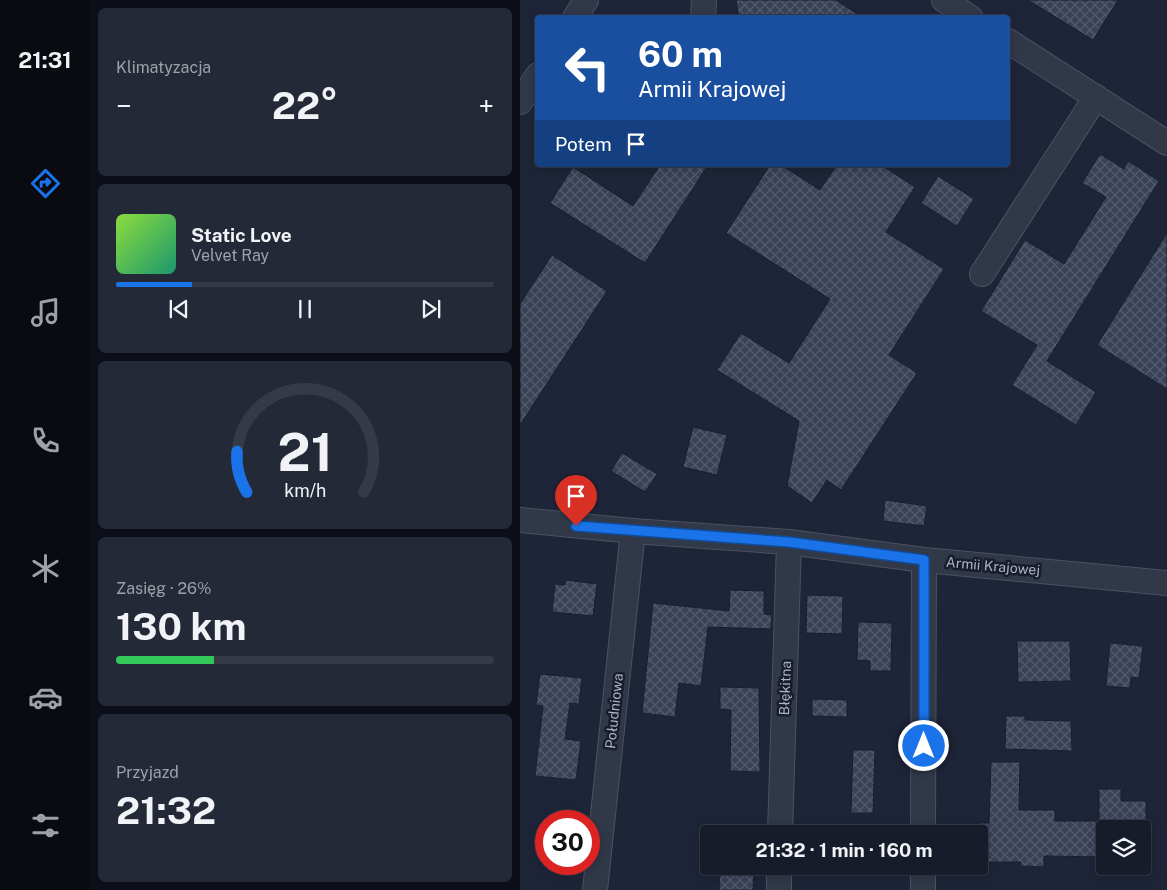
<!DOCTYPE html>
<html lang="pl">
<head>
<meta charset="utf-8">
<style>
	body { margin:0; font-family:"Public Sans",sans-serif; background:#232936; color:#f1f3f6; height:100vh; display:flex; flex-direction:column; font-size:19px; white-space:nowrap }
	* { box-sizing:border-box; margin:0 }
	p { font-size:16px; color:#9ea1a8 }
	.icon { flex:none; width:28px; height:28px; fill:none; stroke:currentColor; stroke-width:2; stroke-linecap:round; stroke-linejoin:round }
	.map { position:relative; flex:1; overflow:hidden }
	.drawer { display:flex; flex-direction:column; gap:8px; padding:8px; background:#0c0f17; width:430px }
	.drawer>* { flex:none }
	.guide { position:absolute; left:15px; top:15px; width:475px; height:152px; border-radius:5px; box-shadow:0 2px 12px #0003,0 0 0 1px #353a47; background:#1a4fa0; color:#fff; overflow:hidden }
	.controls { position:absolute; left:576px; top:820px; display:grid; gap:10px }
	.controls a { display:grid; place-items:center; width:55px; height:55px; border-radius:5px; background:#161c2a; box-shadow:0 2px 12px #0003,0 0 0 1px #353a47; font-size:25px }
	.speed { position:absolute; left:15px; top:810px; display:flex; gap:10px; font-size:25px; font-weight:700; text-align:center }
	.speed>* { display:grid; place-content:center; width:65px; height:65px; border-radius:50%; background:#161c2a; box-shadow:0 2px 12px #0003,0 0 0 1px #353a47; line-height:1 }
	.speed .limit { border:8px solid #d22; background:#fff; color:#111 }
	.pin { position:absolute; display:grid; place-items:center; width:42px; height:42px; color:#fff; margin:-51px -21px; border-radius:50% 50% 50% 0; rotate:-45deg; box-shadow:0 0 5px #0007 }
	.pin .icon { rotate:45deg }
	.me { position:absolute; width:55px; margin:-28px; rotate:0deg; stroke-linejoin:round; filter:drop-shadow(0 0 4px #0008) }
	.turn { display:flex; align-items:center; gap:18px; height:105px; padding:0 20px; font-size:22px }
	.turn .icon { width:65px; height:65px; stroke-width:2.5 }
	.turn b { display:block; font-size:35px; line-height:42px }
	.then { display:flex; align-items:center; height:48px; padding:0 20px; background:#0003; gap:10px; font-size:19px }
	.big { font-size:38px; font-weight:700; line-height:1.1 }
	.drawer .widget { flex:1; display:flex; flex-direction:column; justify-content:center; gap:8px; min-width:0; padding:0 18px; border-radius:8px; background:#232936 }
	.drawer .dial { align-items:center; gap:0 }
	.dial svg { height:130px; overflow:visible; fill:none; stroke:#353a47; stroke-width:7; stroke-linecap:round; text-anchor:middle }
	.dial text { fill:#f1f3f6; stroke:none }
	.song { display:flex; align-items:center; gap:15px }
	.cover { width:60px; height:60px; border-radius:8px; background:linear-gradient(135deg,hsl(90 70% 55%),hsl(160 70% 35%)) }
	.played { height:5px; border-radius:2px; background:linear-gradient(90deg,#1a73e8 20%,#353a47 20%) }
	.keys { display:flex; justify-content:space-around; direction:ltr }
	.heat { display:flex; justify-content:space-between; align-items:center; font-size:28px; direction:ltr }
	.charge { height:8px; border-radius:4px; background:linear-gradient(90deg,#34c759 26%,#353a47 0) }
	.trip { position:absolute; left:180px; top:825px; width:288px; height:50px; border-radius:5px; background:#161c2a; box-shadow:0 2px 12px #0003,0 0 0 1px #353a47; font-weight:700; line-height:50px; text-align:center }
	main { display:flex; flex:1; min-height:0 }
	.tab-bar { display:flex; flex-direction:column; width:90px; justify-content:space-around; align-items:center; background:#090b11; color:#9ea1a8 }
	.tab-bar .icon { width:35px; height:35px }
	.tab-bar .selected { color:#1a73e8 }
	.tab-bar b { font-size:22px; color:#f1f3f6 }
	.map>svg:first-child { display:block }
	.building { fill:url(#building-cross-hatch); stroke:#191f2e }
	.lines { fill:none; stroke-linecap:round; stroke-linejoin:round }
	.minor-casing { stroke:#4c5263; stroke-width:26 }
	.minor { stroke:#313848; stroke-width:24 }
	.route-casing { stroke:#114b97; stroke-width:12 }
	.route { stroke:#1a73e8; stroke-width:9 }
	.labels { text-anchor:middle; dominant-baseline:central; stroke-width:5; stroke-linejoin:round; paint-order:stroke }
	.street-label { font-size:14px; fill:#abb2c5; stroke:#171d2c }
</style>
</head>
<body>
<main>
<nav class="tab-bar">
<b>21:31</b>
<svg class="icon selected" aria-label="directions" viewBox="0 0 24 24"><path d="M12 3l9 9-9 9-9-9zM9 14v-3h6M13 9l2 2-2 2"/></svg>
<svg class="icon" aria-label="music" viewBox="0 0 24 24"><path d="M9 18V5l10-2v13"/><circle cx="6" cy="18" r="3"/><circle cx="16" cy="16" r="3"/></svg>
<svg class="icon" aria-label="phone" viewBox="0 0 24 24"><path d="M5 4h4l2 5-3 2q2 4 5 5l2-3 5 2v4C11 20 4 13 5 4z"/></svg>
<svg class="icon" aria-label="climate" viewBox="0 0 24 24"><path d="M12 3v18M4 7l16 10M4 17L20 7"/></svg>
<svg class="icon" aria-label="car" viewBox="0 0 24 24"><path d="M5 17H2v-5l4-1 3-4h7l3 4 3 1v5h-3M9 17h6M6 11h13"/><circle cx="7" cy="17" r="2"/><circle cx="17" cy="17" r="2"/></svg>
<svg class="icon" aria-label="filters" viewBox="0 0 24 24"><path d="M4 7h16M4 17h16"/><circle cx="9" cy="7" r="2"/><circle cx="15" cy="17" r="2"/></svg>
</nav>
<section class="drawer">
<div class="widget"><p>Klimatyzacja</p>
<div class="heat"><a>−</a><b class="big">22°</b><a>+</a></div>
</div>
<div class="widget">
<div class="song"><i class="cover"></i><div><b>Static Love</b><p>Velvet Ray</p></div></div>
<div class="played"></div>
<div class="keys"><svg class="icon" aria-label="previous" viewBox="0 0 24 24"><path d="M18 5L8 12l10 7zM5 5v14"/></svg><svg class="icon" aria-label="pause" viewBox="0 0 24 24"><path d="M8 5v14M16 5v14"/></svg><svg class="icon" aria-label="next" viewBox="0 0 24 24"><path d="M6 5l10 7-10 7zM19 5v14"/></svg></div>
</div>
<div class="widget dial"><svg viewBox="0 0 100 80">
<path d="M14 69A42 42 0 1 1 86 69"/>
<path d="M14 69A42 42 0 0 1 8 44" stroke="#1a73e8"/>
<text x="50" y="56" font-size="32" font-weight="700">21</text>
<text x="50" y="72" font-size="11">km/h</text>
</svg></div>
<div class="widget"><p>Zasięg · 26%</p><b class="big">130 km</b><div class="charge"></div></div>
<div class="widget"><p>Przyjazd</p><b class="big">21:32</b></div>
</section>
<div class="map">
<svg width="647" height="890" viewBox="0 0 647 890">
	<defs>
		<pattern id="building-cross-hatch" width="8" height="8" patternUnits="userSpaceOnUse" patternTransform="scale(1.25)"><rect width="8" height="8" fill="#3a4258"/><path d="M0 0l8 8M0 8l8-8" fill="none" stroke="#545b6e"/></pattern>
	</defs>
	<rect width="100%" height="100%" fill="#1e2538"/>
	<g class="building">
		<polygon points="216,0 316,0 343,18 219,18"/>
		<polygon points="508,0 598,0 573,40"/>
		<polygon points="580,154 604,169 608,161 639,181 527,361 576,392 556,425 492,385 517,345 461,311 505,240 544,264 586,197 562,183"/>
		<polygon points="140,165 188,165 125,263 30,203 53,167 113,206"/>
		<polygon points="250,165 261,165 300,190 317,165 361,165 395,187 366,232 424,269 369,355 397,373 321,490 307,480 292,503 267,486 279,421 197,370 221,333 269,363 310,299 206,233"/>
		<polygon points="418,176 454,199 437,226 401,203"/>
		<polygon points="647,233 647,389 577,345"/>
		<polygon points="32,255 87,291 0,425 0,304"/>
		<polygon points="173,427 207,435 197,475 163,467"/>
		<polygon points="102,453 137,474 125,492 91,471"/>
		<polygon points="365,500 407,506 404,526 363,521"/>
		<polygon points="46,580 77,584 73,616 32,612 35,584 45,585"/>
		<polygon points="210,590 244,591 244,614 252,615 251,629 188,627 181,686 159,683 155,717 122,713 133,603 209,611"/>
		<polygon points="287,595 323,596 322,634 286,633"/>
		<polygon points="338,622 372,623 371,671 350,671 350,661 337,660"/>
		<polygon points="497,641 550,641 551,681 498,682"/>
		<polygon points="590,643 623,646 619,678 611,677 610,688 586,686"/>
		<polygon points="20,674 62,678 59,704 50,703 45,739 61,741 56,780 15,776 23,706 16,705"/>
		<polygon points="200,687 239,688 240,772 210,771 211,710 200,709"/>
		<polygon points="292,699 327,700 327,717 292,716"/>
		<polygon points="486,716 505,716 505,720 551,721 552,751 485,749"/>
		<polygon points="333,750 355,750 353,813 331,813"/>
		<polygon points="471,762 500,762 499,810 535,810 535,821 579,821 579,789 601,789 601,801 626,801 626,829 585,829 585,857 524,856 524,867 501,866 501,862 463,862 463,855 459,855 459,823 469,823"/>
		<polygon points="200,867 234,868 233,890 199,890"/>
	</g>
	<g class="lines">
		<defs>
			<g id="minor">
				<polyline points="424,0 451,18"/>
				<polyline points="55,18 66,0"/>
				<polyline points="183,18 184,0"/>
				<polyline points="488,41 647,143"/>
				<polyline points="0,102 18,75"/>
				<polyline points="462,274 576,97"/>
				<polyline points="0,520 113,531 269,542 404,560 647,583"/>
				<polyline points="260,834 269,542"/>
				<polyline points="403,834 404,560"/>
				<polyline points="75,890 113,531"/>
				<polyline points="259,890 259,866"/>
				<polyline points="403,890 403,866"/>
			</g>
		</defs>
		<use href="#minor" class="minor-casing"/>
		<use href="#minor" class="minor"/>
	</g>
	<g class="lines">
		<defs>
			<polyline id="route" points="56,526 269,542 404,560 404,746"/>
		</defs>
		<use href="#route" class="route-casing"/>
		<use href="#route" class="route"/>
	</g>
	<g class="labels">
		<g class="street-label">
			<text transform="translate(473 566) rotate(5)">Armii Krajowej</text>
			<text transform="translate(265 688) rotate(-88)">Błękitna</text>
			<text transform="translate(94 711) rotate(-84)">Południowa</text>
		</g>
	</g>
</svg>
<div class="controls">
<a><svg class="icon" aria-label="layers" viewBox="0 0 24 24"><path d="M12 4l9 5-9 5-9-5zM3 14l9 5 9-5"/></svg></a>
</div>
<div class="speed"><div class="limit">30</div></div>
<div class="pin" style="left:56px;top:526px;background:#d93025"><svg class="icon" aria-label="arrive" viewBox="0 0 24 24"><path d="M6 21V4h12l-3 4 3 4H6"/></svg></div>
<svg class="me" style="left:404px;top:746px" viewBox="-20 -20 40 40"><circle r="17" fill="#1a73e8" stroke="#fff" stroke-width="3"/><path d="M0-11L8 9 0 5-8 9z" fill="#fff"/></svg>
<div class="trip">21:32 · 1 min · 160 m</div>
<div class="guide">
<div class="turn"><svg class="icon" aria-label="left" viewBox="0 0 24 24"><path d="M17 20v-9H6M10 6l-5 5 5 5"/></svg><div><b>60 m</b>Armii Krajowej</div></div>
<div class="then">Potem<svg class="icon" aria-label="arrive" viewBox="0 0 24 24"><path d="M6 21V4h12l-3 4 3 4H6"/></svg></div>
</div>
</div>
</main>
</body>
</html>
